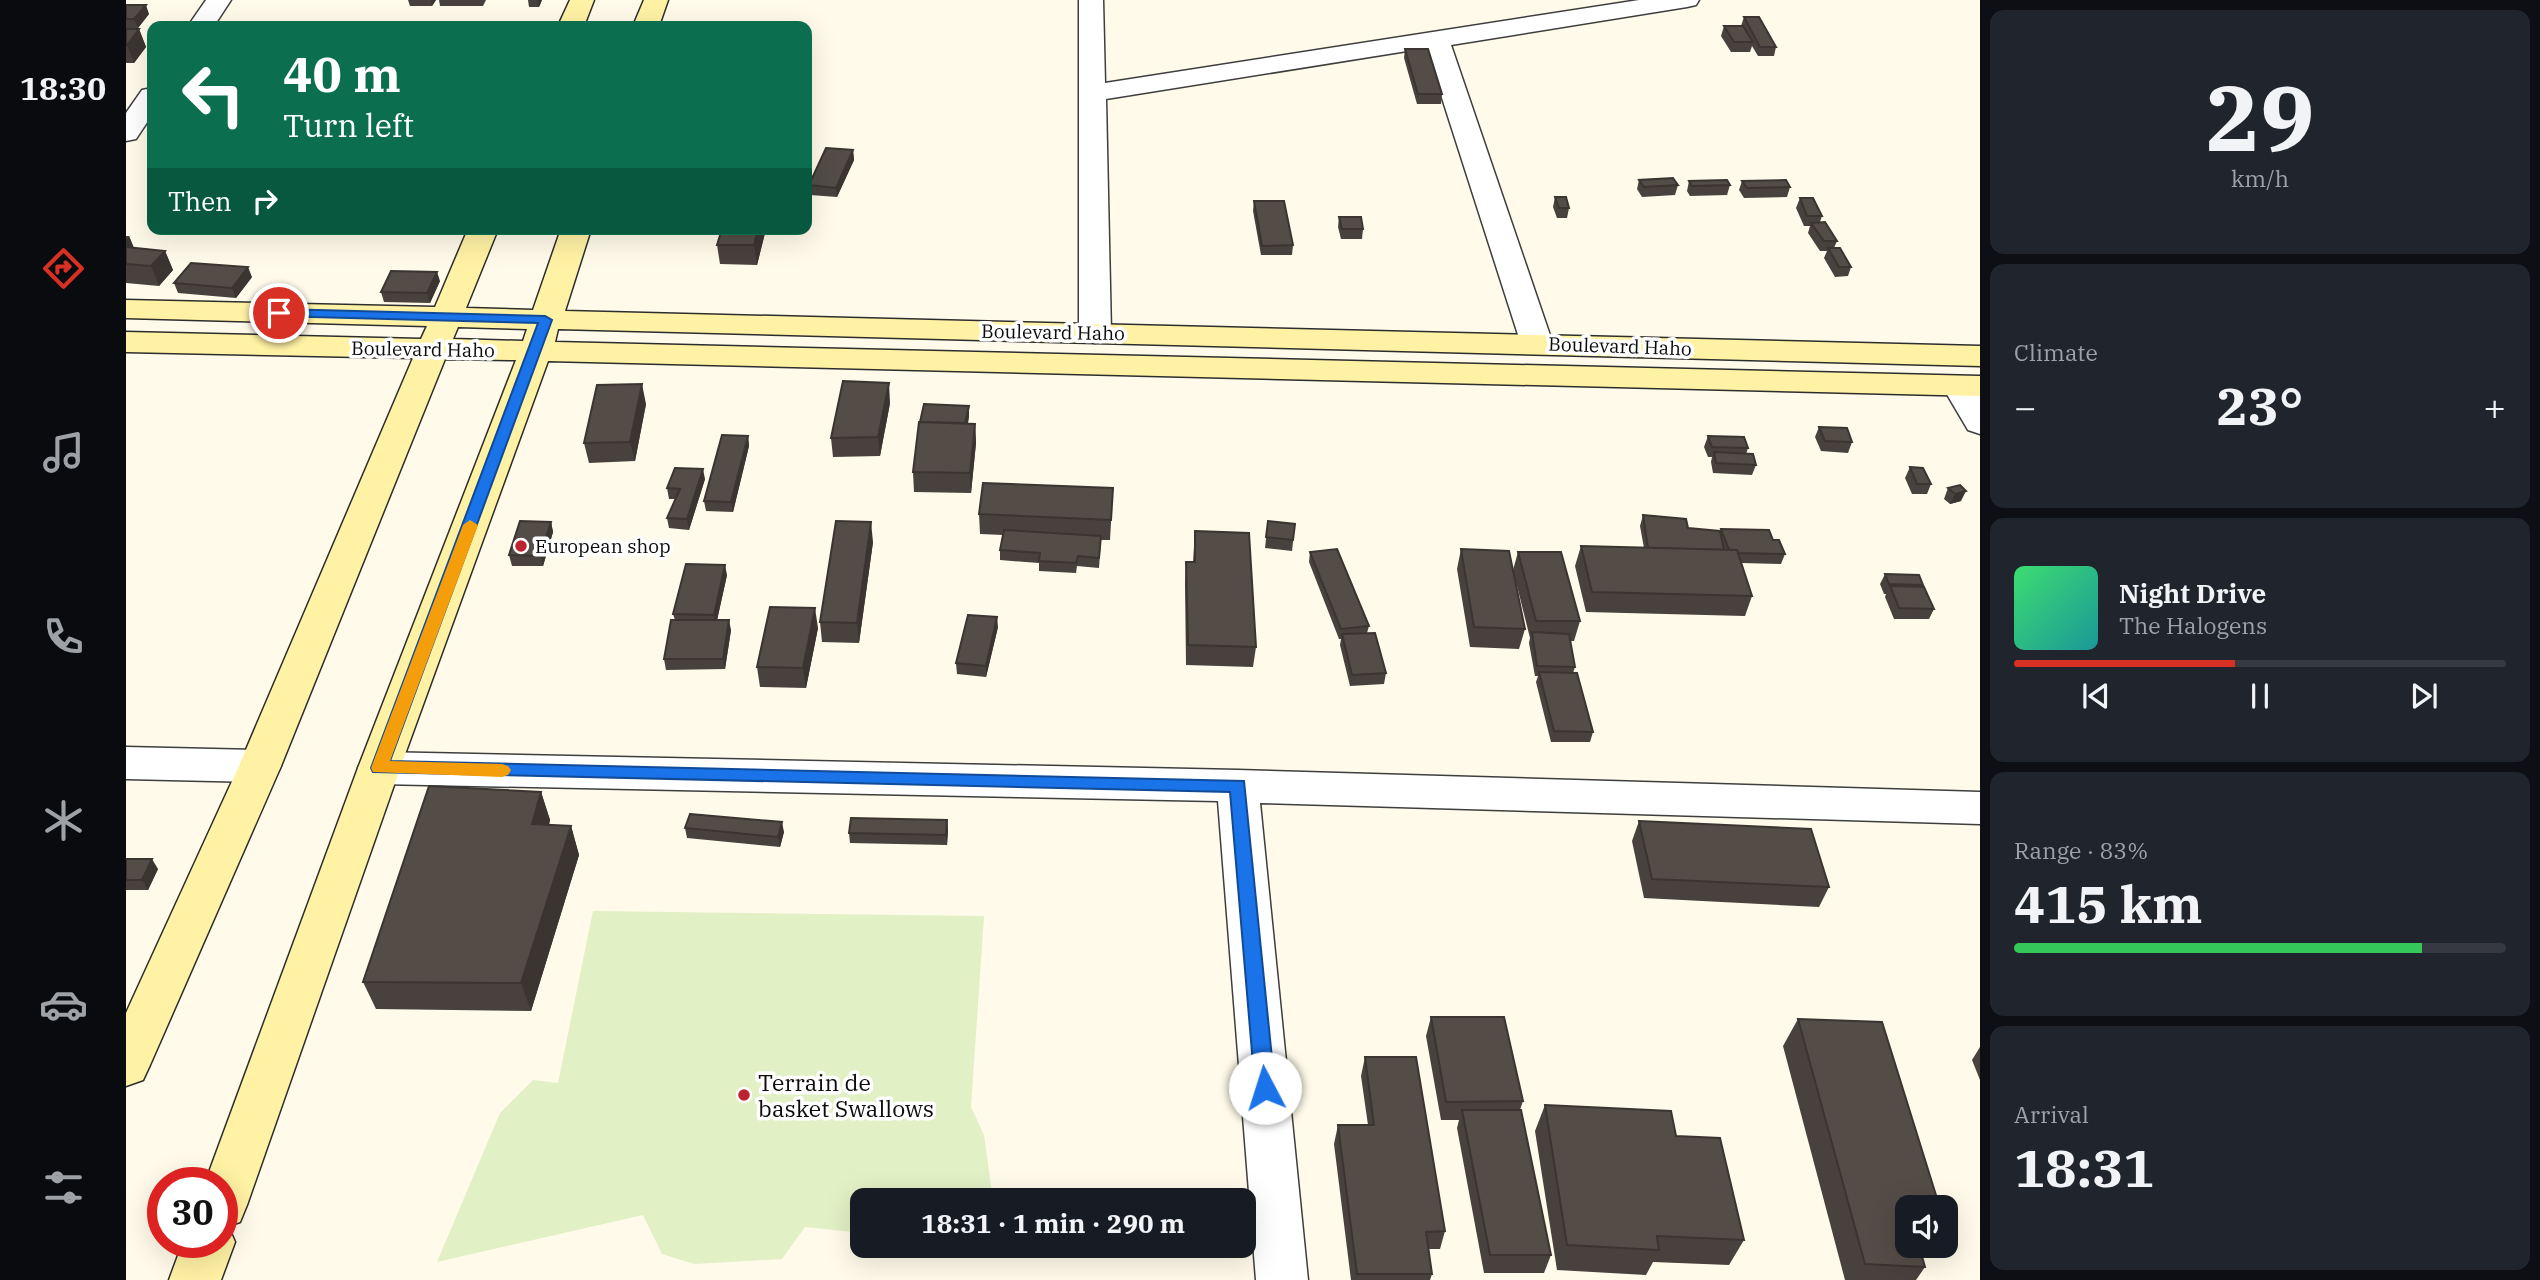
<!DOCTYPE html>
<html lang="en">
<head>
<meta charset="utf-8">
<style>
	body { margin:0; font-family:"IBM Plex Serif",serif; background:#20242c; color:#f1f3f6; height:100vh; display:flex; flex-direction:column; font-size:26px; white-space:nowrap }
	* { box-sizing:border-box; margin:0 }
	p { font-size:23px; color:#9ea1a6 }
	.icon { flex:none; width:38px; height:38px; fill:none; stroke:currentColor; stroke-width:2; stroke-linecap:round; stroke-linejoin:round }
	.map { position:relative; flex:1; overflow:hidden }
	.details { display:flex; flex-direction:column; gap:10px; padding:10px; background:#0d0f14; width:560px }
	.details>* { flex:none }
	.banner { position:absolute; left:21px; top:21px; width:665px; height:214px; border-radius:14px; box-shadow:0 7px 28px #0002; background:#0b6e4f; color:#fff; overflow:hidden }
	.buttons { position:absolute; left:1769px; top:1195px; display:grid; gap:14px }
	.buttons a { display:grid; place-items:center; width:63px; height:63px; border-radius:14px; background:#171b24; box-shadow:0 7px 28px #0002; font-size:35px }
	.speed { position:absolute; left:21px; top:1167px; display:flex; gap:14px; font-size:35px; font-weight:700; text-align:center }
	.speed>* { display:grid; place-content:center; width:91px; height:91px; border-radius:50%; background:#171b24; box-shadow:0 7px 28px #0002; line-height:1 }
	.speed .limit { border:10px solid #d22; background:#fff; color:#111 }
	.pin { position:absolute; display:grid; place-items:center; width:60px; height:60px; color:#fff; margin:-30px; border:4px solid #fff; border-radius:50%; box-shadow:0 2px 7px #0007 }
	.me { position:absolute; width:77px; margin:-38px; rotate:355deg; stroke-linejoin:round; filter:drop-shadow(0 0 5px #0008) }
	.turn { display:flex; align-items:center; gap:24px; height:147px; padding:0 21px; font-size:32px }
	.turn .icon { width:91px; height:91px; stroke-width:2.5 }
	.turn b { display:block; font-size:49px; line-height:60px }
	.then { display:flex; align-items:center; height:66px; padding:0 21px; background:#0003; gap:14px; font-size:26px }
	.big { font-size:52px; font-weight:700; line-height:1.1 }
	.details .card { flex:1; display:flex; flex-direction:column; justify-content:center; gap:10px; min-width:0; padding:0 24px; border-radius:14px; background:#20242c }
	.details .dial { align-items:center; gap:0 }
	.dial b { font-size:91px; line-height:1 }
	.song { display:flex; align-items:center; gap:21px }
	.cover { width:84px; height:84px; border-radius:10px; background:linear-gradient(135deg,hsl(140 70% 55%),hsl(180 70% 35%)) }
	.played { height:7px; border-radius:4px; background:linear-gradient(90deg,#d93025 45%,#363941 45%) }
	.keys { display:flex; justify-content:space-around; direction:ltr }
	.heat { display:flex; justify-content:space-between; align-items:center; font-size:38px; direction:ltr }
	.charge { height:10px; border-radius:5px; background:linear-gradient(90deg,#34c759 83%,#363941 0) }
	.trip { position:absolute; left:724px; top:1188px; width:406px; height:70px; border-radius:14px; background:#171b24; box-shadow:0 7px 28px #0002; font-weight:700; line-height:70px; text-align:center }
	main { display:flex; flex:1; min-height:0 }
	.dock { display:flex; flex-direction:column; width:126px; justify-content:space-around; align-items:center; background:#090b0e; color:#9ea1a6 }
	.dock .icon { width:49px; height:49px }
	.dock .on { color:#d93025 }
	.dock b { font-size:32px; color:#f1f3f6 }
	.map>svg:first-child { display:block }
	.pitch { fill:#e2f0c5 }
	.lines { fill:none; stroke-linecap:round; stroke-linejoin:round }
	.street-casing { stroke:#3e3e3e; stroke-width:3 }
	.secondary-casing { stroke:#2d2d2d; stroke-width:3 }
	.street { fill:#fff; fill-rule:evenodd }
	.secondary { fill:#fff2a4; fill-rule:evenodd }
	.wall { fill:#48413d }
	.shaded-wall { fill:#3b3532 }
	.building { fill:#544c47; stroke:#3b3532; stroke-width:2 }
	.route { fill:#1a73e8; stroke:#114b97; stroke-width:2 }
	.slow { fill:#f59e0b }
	.poi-dot { fill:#bb2430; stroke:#fff; stroke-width:2.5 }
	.labels { text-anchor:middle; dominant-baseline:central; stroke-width:7; stroke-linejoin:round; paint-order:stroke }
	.street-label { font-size:19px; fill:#0b0b0b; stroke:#fff }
	.poi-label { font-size:19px; fill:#0b0b0b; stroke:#fff; text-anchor:start }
	.near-poi-label { font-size:23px; fill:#0b0b0b; stroke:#fff; text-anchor:start }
</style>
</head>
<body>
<main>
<nav class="dock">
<b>18:30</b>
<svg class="icon on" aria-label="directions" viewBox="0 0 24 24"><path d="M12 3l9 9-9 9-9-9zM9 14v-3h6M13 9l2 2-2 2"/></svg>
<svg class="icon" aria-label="music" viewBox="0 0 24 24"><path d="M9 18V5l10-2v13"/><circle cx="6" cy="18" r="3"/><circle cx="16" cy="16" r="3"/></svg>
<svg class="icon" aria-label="phone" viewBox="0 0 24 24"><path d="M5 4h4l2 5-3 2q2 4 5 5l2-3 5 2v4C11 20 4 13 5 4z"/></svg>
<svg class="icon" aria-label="climate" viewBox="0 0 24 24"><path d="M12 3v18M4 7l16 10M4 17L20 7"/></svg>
<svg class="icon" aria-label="car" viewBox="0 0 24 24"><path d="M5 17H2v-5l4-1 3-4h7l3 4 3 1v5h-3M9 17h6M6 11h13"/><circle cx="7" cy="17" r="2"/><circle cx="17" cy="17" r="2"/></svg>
<svg class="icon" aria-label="filters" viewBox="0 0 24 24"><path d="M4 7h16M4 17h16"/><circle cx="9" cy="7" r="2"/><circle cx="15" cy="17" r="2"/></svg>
</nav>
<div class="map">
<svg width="1854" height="1280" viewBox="0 0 1854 1280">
	<rect width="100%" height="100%" fill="#fffae9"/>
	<polygon class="pitch" points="467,911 858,916 845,1107 858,1135 867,1200 737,1200 737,1233 679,1227 656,1259 568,1264 536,1254 517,1215 311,1262 374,1113 407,1080 432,1083"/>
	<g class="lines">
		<defs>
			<g id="street">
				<polygon points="80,0 105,0 88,26 62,26"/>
				<polygon points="953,0 977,0 979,83 1513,0 1573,0 1570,5 1561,7 1325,45 1427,344 1422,351 1411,354 1400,351 1395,344 1300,48 980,99 985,333 980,340 969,343 958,340 953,333"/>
				<polygon points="26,88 26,115 10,139 0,141 0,113 16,90"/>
				<polygon points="1833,376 1845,379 1854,394 1854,434 1842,430 1816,386 1821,379"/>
				<polygon points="0,747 134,750 149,755 155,766 149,777 134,782 0,779"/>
				<polygon points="253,752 1112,770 1854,792 1854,824 1134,803 1182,1280 1130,1280 1092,801 253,784 238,779 232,768 238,757"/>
			</g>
			<g id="secondary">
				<polygon points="444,0 468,0 458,26 432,26"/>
				<polygon points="518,0 542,0 533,26 507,26"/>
				<path d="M342 229H372L340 308 407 310 435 229H465L439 311 1854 346V366L432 329 429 342 1854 376V396L422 361 274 768 121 1205 114 1222 102 1226 109 1242 95 1280H43L57 1242H96V1183H79L232 768 390 360 319 359 155 766 24 1065 17 1080 0 1086V1013L113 766 287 358 0 352V332L295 339 301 326 0 318V300L309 307ZM332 327 401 329 397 341 327 339Z"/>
			</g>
		</defs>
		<use href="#street" class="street-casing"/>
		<use href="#secondary" class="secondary-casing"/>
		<use href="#street" class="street"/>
		<use href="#secondary" class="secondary"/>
	</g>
	<g class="wall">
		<polygon points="282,0 310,0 306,6 284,6"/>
		<polygon points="313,0 360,0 357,6 314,6"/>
		<polygon points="402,0 416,0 413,7 403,7"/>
		<polygon points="0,5 23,14 12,28 0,28"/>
		<polygon points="1618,17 1650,47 1648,56 1632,56 1626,46 1624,52 1605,52 1595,36 1598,26 1615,26"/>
		<polygon points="0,29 13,29 20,47 8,63 0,63"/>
		<polygon points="1279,49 1316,94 1315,104 1291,104 1278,58"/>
		<polygon points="727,150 728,160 711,197 684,195 683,185"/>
		<polygon points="1513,180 1552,185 1549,195 1516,197 1511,189"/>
		<polygon points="1563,181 1604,185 1601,195 1564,196 1561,191"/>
		<polygon points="1616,181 1664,187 1661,197 1618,198 1613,190"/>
		<polygon points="1429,197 1443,208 1441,218 1431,218 1427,207"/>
		<polygon points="1674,198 1696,216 1694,222 1711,241 1708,248 1725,267 1722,276 1709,277 1698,258 1701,251 1694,251 1682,233 1684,226 1678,226 1670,208"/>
		<polygon points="1128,201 1167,245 1166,255 1135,255 1127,211"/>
		<polygon points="1213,217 1237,229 1236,239 1215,239 1212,227"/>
		<polygon points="640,229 631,265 594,264 591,245"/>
		<polygon points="0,236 3,236 8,248 39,251 47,270 33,286 0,283"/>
		<polygon points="126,277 110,298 52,293 48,283"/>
		<polygon points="314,281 304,303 258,302 255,292"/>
		<polygon points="764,403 754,456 707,457 705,438"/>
		<polygon points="520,404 509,461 463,463 458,443"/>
		<polygon points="843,406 843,416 842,423 849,424 850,443 845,493 788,492 787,472"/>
		<polygon points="1693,427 1726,442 1722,453 1695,451 1689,437"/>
		<polygon points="622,436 623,446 607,512 580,511 578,501"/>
		<polygon points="1582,436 1622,448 1620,454 1630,465 1626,475 1587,473 1585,462 1586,457 1582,457 1578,447"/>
		<polygon points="1784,467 1805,484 1801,494 1786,494 1779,478"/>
		<polygon points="579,479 563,530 543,528 541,518 550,499 543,499 541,488"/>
		<polygon points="987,488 984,540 975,540 973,568 951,566 950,573 913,571 913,563 874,560 874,550 877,535 854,534 853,514"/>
		<polygon points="1822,488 1835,501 1824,504 1818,499"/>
		<polygon points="1517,515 1562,528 1594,532 1595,529 1647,540 1659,554 1655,564 1615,563 1626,596 1619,616 1460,612 1449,566 1455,546 1518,548 1514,526"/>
		<polygon points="1142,521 1169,524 1166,551 1139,548"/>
		<polygon points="425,522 427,532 417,566 386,566 383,555"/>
		<polygon points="1069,531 1130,647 1127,667 1060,665 1059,582 1060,562 1067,562"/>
		<polygon points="747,542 733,643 696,642 694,622"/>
		<polygon points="1335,549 1387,570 1392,552 1454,621 1448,641 1444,641 1449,667 1447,673 1467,732 1464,742 1425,742 1410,682 1412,676 1409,676 1403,643 1404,638 1390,582 1399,629 1393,649 1344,647 1331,569"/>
		<polygon points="1184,552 1243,626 1241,633 1260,673 1258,684 1224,686 1214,645 1215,639 1213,639 1183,562"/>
		<polygon points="1759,574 1797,585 1796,587 1808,609 1803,619 1768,619 1759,597 1760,594 1758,594 1754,584"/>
		<polygon points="601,575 591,620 605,630 599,669 540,670 538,659 549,620 547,614"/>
		<polygon points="872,627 860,677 831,674 830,663"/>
		<polygon points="692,628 680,688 634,687 631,667"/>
		<polygon points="415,792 424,820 423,825 445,826 453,855 405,1011 250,1009 237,982"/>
		<polygon points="821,820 822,830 821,845 724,843 723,833"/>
		<polygon points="1513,821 1703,887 1693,907 1518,898 1506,841"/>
		<polygon points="559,828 658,832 654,847 561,838"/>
		<polygon points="0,859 32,869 22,890 0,890"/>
		<polygon points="1305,1017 1397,1101 1394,1110 1425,1255 1418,1273 1358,1273 1331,1128 1333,1120 1315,1120 1300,1036"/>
		<polygon points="1672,1019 1782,1208 1799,1267 1790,1280 1719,1280 1657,1046"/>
		<polygon points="1854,1047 1854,1080 1846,1060"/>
		<polygon points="1239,1057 1319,1231 1314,1249 1302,1249 1306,1274 1304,1280 1225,1280 1208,1144 1212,1125 1242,1125 1235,1076"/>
		<polygon points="1419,1105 1550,1136 1618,1240 1603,1265 1527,1262 1520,1275 1431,1270 1409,1131"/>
	</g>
	<g class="shaded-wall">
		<polygon points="305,0 310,0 306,6"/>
		<polygon points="411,0 416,0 413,7"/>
		<polygon points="20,5 23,14 12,28 8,19"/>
		<polygon points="13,29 20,47 8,63 1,45"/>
		<polygon points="727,150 728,160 711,197 710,188"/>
		<polygon points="632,229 640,229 631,265 628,245"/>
		<polygon points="3,236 11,256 0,262 0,240"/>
		<polygon points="39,251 47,270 33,286 25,266"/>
		<polygon points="122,267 126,277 110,298 106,288"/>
		<polygon points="311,272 314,281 304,303 301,293"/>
		<polygon points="763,383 764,403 754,456 752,437"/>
		<polygon points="516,384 520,404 509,461 504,442"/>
		<polygon points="843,406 843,416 839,440 838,430"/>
		<polygon points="849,424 850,443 845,493 844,473"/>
		<polygon points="622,436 623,446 607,512 605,502"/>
		<polygon points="577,469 579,479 563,530 561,519"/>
		<polygon points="1840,491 1835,501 1824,504 1829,494"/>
		<polygon points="425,522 427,532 417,566 414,556"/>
		<polygon points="745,522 747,542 733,643 731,623"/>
		<polygon points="599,565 601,575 590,625 588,615"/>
		<polygon points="689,608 692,628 680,688 677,668"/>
		<polygon points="871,617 872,627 860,677 860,666"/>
		<polygon points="603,620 605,630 599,669 597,659"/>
		<polygon points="415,792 424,820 415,852 406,824"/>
		<polygon points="821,820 822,830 821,845 820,835"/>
		<polygon points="656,822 658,832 654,847 652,837"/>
		<polygon points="445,826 453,855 405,1011 395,983"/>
		<polygon points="26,859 32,869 22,890 16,880"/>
	</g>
	<g class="building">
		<polygon points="0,5 20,5 8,19 0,19"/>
		<polygon points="1618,17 1633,17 1650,47 1634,47"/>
		<polygon points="90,24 102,24 100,26 88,26"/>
		<polygon points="1598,26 1617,26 1627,42 1608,42"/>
		<polygon points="0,29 13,29 1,45 0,45"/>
		<polygon points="1279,49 1302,49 1316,94 1292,94"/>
		<polygon points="700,148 727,150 710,188 683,185"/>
		<polygon points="1547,178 1552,185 1518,187 1513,180"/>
		<polygon points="1601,180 1604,185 1566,186 1563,181"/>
		<polygon points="1660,180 1664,187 1621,188 1616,181"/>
		<polygon points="1429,197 1440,197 1443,208 1433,208"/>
		<polygon points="1674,198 1687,198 1696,216 1681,216"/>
		<polygon points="1128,201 1158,201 1167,245 1136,246"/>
		<polygon points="1213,217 1235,217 1237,229 1216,229"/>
		<polygon points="1699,222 1711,241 1698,241 1685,223"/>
		<polygon points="596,229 632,229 628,245 591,245"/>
		<polygon points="0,247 39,251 25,266 0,264"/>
		<polygon points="1702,248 1714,248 1725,267 1713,267"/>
		<polygon points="65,263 122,267 106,288 48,283"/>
		<polygon points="265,271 311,272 301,293 255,292"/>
		<polygon points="717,381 763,383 752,437 705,438"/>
		<polygon points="516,384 504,442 458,443 471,385"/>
		<polygon points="798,404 843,406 839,423 794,422"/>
		<polygon points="793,422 849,424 844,473 787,472"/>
		<polygon points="1693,427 1721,428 1726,442 1699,441"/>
		<polygon points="596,435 622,436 605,502 578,501"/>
		<polygon points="1582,436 1618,437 1622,448 1586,447"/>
		<polygon points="1588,452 1627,454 1630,465 1590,463"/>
		<polygon points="1784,467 1797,468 1805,484 1791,484"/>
		<polygon points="549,468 577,469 561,519 541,518 554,489 541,488"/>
		<polygon points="857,483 987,488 985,520 853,514"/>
		<polygon points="1834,485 1840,491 1829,494 1822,488"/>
		<polygon points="1517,515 1560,519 1562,528 1594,531 1598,550 1522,548"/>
		<polygon points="394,521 425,522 414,556 383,555"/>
		<polygon points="710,521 745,522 731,623 694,622"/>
		<polygon points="1142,521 1169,524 1167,540 1140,537"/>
		<polygon points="1595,529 1643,530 1647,540 1653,540 1659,554 1612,553 1611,550 1603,550"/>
		<polygon points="878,530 975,536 973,558 952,556 950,563 913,561 914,553 874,550"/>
		<polygon points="1069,531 1123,533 1130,647 1062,645 1060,562 1069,562"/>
		<polygon points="1455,546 1611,550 1626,596 1466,592"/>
		<polygon points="1211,549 1243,626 1215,629 1184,552"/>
		<polygon points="1335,549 1383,551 1399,629 1348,627"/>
		<polygon points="1392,552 1435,552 1454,621 1410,621"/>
		<polygon points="560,564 599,565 588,615 547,614"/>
		<polygon points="1759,574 1793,575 1797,585 1763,584"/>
		<polygon points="1764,586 1798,587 1808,609 1773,608"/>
		<polygon points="644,607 689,608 677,668 631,667"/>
		<polygon points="842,615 871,617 860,666 830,663"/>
		<polygon points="545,620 603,620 597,659 538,659"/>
		<polygon points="1406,632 1443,634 1449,667 1411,666"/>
		<polygon points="1249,633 1260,673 1226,675 1216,634"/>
		<polygon points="1413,672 1451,673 1467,732 1428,731"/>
		<polygon points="303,786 415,792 406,824 445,826 395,983 237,982"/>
		<polygon points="564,814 656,822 652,837 559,828"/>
		<polygon points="725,818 821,820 820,835 723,833"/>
		<polygon points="1513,821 1685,829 1703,887 1526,879"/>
		<polygon points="0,859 26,859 16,880 0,880"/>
		<polygon points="1305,1017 1378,1017 1397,1101 1320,1102"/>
		<polygon points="1672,1019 1756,1022 1814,1208 1782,1208 1782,1246 1793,1246 1799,1267 1739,1264"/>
		<polygon points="1239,1057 1290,1057 1319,1231 1300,1232 1306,1274 1231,1274 1212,1125 1248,1125"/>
		<polygon points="1419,1105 1545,1111 1550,1136 1594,1138 1618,1240 1531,1236 1533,1250 1441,1245"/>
		<polygon points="1336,1110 1395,1110 1425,1255 1364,1255"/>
	</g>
	<polygon class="route" points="153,309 419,316 426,320 264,761 1118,781 1149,1088 1146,1094 1139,1097 1132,1094 1129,1088 1104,792 247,772 245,768 412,323 149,316 149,310"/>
	<polygon class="slow" points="344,520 352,525 264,761 376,764 382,766 385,770 382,775 376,777 247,772 245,768 337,525"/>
	<g class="poi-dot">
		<circle cx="395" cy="546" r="7"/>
		<circle cx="618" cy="1095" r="7"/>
	</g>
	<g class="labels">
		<g class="street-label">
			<text transform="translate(927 332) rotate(1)">Boulevard Haho</text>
			<text transform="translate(1494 346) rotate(2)">Boulevard Haho</text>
			<text transform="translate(297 349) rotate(1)">Boulevard Haho</text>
		</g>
		<g class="poi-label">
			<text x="409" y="546">European shop</text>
		</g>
		<g class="near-poi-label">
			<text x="632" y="1082">Terrain de<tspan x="632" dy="26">basket Swallows</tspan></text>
		</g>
	</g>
</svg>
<div class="buttons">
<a><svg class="icon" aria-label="sound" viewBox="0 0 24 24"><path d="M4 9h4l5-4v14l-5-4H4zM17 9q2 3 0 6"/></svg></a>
</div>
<div class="speed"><div class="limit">30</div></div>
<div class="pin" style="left:153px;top:313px;background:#d93025"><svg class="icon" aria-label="arrive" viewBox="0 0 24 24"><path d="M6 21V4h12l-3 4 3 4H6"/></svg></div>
<svg class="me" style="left:1139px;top:1088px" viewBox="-20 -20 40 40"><circle r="19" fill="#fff"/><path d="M0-13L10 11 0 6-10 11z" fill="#1a73e8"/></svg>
<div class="trip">18:31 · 1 min · 290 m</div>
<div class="banner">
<div class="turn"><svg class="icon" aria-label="left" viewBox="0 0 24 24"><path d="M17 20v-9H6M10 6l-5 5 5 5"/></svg><div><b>40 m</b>Turn left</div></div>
<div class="then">Then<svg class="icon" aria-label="right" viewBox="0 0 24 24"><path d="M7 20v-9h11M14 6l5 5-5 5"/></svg></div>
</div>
</div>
<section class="details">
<div class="card dial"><b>29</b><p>km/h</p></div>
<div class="card"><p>Climate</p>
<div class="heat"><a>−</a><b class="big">23°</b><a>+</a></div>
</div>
<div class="card">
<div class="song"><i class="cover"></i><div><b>Night Drive</b><p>The Halogens</p></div></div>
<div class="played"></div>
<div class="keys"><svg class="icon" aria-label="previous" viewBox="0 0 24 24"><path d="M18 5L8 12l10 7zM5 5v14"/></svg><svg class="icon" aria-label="pause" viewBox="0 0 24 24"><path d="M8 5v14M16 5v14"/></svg><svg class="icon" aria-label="next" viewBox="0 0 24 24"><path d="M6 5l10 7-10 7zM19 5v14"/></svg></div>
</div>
<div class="card"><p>Range · 83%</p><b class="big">415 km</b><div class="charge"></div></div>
<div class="card"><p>Arrival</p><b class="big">18:31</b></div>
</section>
</main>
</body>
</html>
